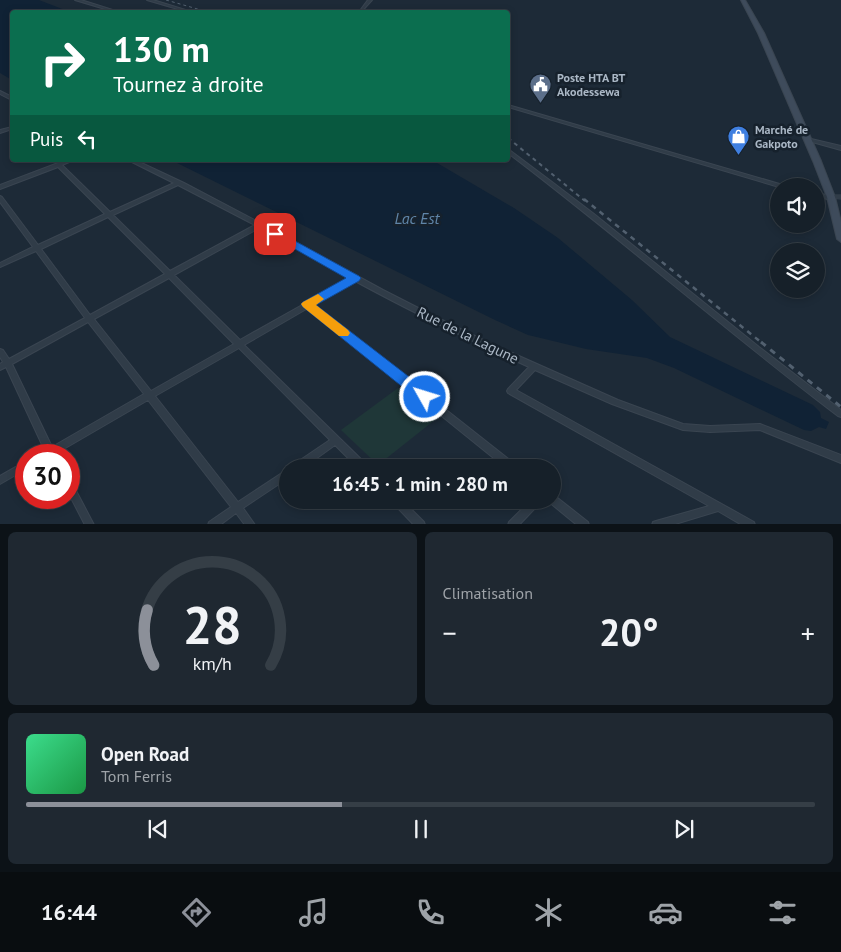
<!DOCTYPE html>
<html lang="fr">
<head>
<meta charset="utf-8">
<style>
	body { margin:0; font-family:"PT Sans",sans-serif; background:#1f2831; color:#f1f3f6; height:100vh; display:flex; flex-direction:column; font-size:19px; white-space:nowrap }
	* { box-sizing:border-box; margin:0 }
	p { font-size:16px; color:#9ea3a8 }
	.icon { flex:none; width:28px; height:28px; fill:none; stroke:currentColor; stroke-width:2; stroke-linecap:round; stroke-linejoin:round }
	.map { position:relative; height:524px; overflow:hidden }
	.details { display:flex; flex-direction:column; gap:8px; padding:8px; background:#0c1217; flex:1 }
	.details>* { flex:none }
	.guide { position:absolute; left:10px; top:10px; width:500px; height:152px; border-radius:5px; box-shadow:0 2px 8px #0003,0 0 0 1px #353e46; background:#0b6e4f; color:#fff; overflow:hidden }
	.fabs { position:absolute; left:770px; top:178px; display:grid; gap:10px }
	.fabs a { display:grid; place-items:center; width:55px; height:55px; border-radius:50%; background:#162029; box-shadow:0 2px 8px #0003,0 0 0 1px #353e46; font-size:25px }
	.speed { position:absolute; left:15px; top:444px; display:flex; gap:10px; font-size:25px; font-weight:700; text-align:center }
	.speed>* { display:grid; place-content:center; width:65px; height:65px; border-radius:50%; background:#162029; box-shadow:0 2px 8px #0003,0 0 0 1px #353e46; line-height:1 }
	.speed .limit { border:8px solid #d22; background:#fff; color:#111 }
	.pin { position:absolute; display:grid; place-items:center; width:42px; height:42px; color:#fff; margin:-21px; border-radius:10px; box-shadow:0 2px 8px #0006 }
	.me { position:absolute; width:55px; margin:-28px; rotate:309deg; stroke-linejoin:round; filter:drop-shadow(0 0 4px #0008) }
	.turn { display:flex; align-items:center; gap:18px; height:105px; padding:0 20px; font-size:22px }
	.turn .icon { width:65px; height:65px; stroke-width:2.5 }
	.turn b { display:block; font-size:35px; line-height:42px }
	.then { display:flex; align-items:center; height:48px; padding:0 20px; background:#0003; gap:10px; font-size:19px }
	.big { font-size:38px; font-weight:800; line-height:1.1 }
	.details .widget { flex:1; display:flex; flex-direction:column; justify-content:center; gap:8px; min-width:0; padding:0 18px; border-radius:8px; background:#1f2831 }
	.details .dial { align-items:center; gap:0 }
	.dial svg { height:130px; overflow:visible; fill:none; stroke:#353e46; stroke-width:7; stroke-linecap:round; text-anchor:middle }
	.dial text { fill:#f1f3f6; stroke:none }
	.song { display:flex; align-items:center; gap:15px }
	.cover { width:60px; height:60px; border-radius:8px; background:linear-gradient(135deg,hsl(150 70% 55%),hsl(140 70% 35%)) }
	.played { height:5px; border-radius:2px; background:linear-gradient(90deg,#8c9099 40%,#353e46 40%) }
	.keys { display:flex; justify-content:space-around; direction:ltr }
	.heat { display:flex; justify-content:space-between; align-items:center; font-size:28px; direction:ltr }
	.details .tiles { flex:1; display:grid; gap:8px; grid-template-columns:1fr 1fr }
	.widget:last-child { grid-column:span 2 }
	.trip { position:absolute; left:279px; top:459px; width:282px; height:50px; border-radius:25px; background:#162029; box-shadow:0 2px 8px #0003,0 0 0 1px #353e46; font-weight:800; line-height:50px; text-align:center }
	.menu { display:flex; height:80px; justify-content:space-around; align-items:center; background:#090d10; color:#9ea3a8 }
	.menu .icon { width:35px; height:35px }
	.menu .current { color:#8c9099 }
	.menu b { font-size:22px; color:#f1f3f6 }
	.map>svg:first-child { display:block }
	.green { fill:#1f3738 }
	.water { fill:#102235 }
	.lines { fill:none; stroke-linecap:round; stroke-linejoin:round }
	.minor-casing { stroke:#3a4551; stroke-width:2 }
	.tertiary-casing { stroke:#3a4551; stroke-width:1 }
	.secondary-casing { stroke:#3a4551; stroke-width:2 }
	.minor { fill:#303c48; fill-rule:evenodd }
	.tertiary { fill:#303c48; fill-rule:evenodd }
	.secondary { fill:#3e4b5b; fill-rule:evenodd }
	.rail-far3 { stroke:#52606f; stroke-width:1; stroke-dasharray:3 3; stroke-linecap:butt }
	.rail-far2 { stroke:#52606f; stroke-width:2; stroke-dasharray:4 4; stroke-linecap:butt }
	.rail-far1 { stroke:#52606f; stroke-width:2.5; stroke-dasharray:5 5; stroke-linecap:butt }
	.rail { stroke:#52606f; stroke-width:3; stroke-dasharray:6 6; stroke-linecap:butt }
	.route { fill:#1a73e8; stroke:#114b97 }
	.slow { fill:#f59e0b }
	.labels { text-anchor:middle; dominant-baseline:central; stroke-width:5; stroke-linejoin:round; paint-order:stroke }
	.far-poi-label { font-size:12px; font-weight:bold; fill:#aab7c5; stroke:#16212c; text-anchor:start }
	.street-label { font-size:15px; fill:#aab7c5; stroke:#16212c }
	.water-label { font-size:16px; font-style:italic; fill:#5f85a8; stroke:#16212c }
</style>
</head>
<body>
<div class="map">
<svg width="841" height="525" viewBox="0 0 841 525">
	<rect width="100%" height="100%" fill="#1d2a37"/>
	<polygon class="green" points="398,388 436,419 378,465 341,430"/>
	<g class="water">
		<polygon points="0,0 39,0 70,12 12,12 12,80 0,73"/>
		<polygon points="171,160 432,160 514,208 558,238 632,300 670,337 813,405 820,412 821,418 829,422 826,429 819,427 811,431 804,430 674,368 647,358 586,349 549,340 528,335 495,320"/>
	</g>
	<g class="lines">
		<defs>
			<g id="minor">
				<polygon points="75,0 81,0 119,12 115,12"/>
				<polygon points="147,0 153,0 192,12 188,12"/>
				<polygon points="368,0 372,0 361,12 359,12"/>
				<polygon points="0,91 12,97 12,100 0,94"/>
				<polygon points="508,105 783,185 784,186 779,186 779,187 508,107"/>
				<polygon points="12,127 12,129 0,133 0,130"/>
				<polygon points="805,138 807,138 841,146 841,150 805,140"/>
				<path d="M508 149 552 182 594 214 759 347 841 410V417L838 416C726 331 620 238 508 153Z"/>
				<path d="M66 160H74L62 165 110 212 174 183 128 160H135L184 183 262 224 383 290 434 316 485 341 618 400 683 424 710 426 760 424 841 455V463L760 430 710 432 683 430 612 404 535 370 516 390 754 522 755 525H742L718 511 672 525H652L653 522 656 521 709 506 508 393 507 391 508 389 529 367C470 340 412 312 355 281L313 305 516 465 517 468H506L308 308 244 345 367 465 368 468H358L335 445 303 468H292L293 465 330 440 239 348 155 396 238 502 288 469V478L243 508 255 525H245L236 513 220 525H208L209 522 231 507 148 400 55 454V455H41L42 452 45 451 6 367 0 370V364L3 362 0 357V349L3 350 9 359 85 318 36 251 0 267V263L33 247 0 202V196L2 197 38 245 105 214 58 167 0 189V185ZM178 185 255 225 170 271 113 215ZM108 217 165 274 90 315 41 249ZM259 228 350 278 308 302H305L304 304 240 340 174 275ZM169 278 234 344 151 391 94 319ZM88 322 144 394 52 447 12 364Z"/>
				<polygon points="816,194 831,195 834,197 831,199 816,198"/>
				<polygon points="26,461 26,469 0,484 0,476"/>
				<polygon points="69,482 72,483 94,525 85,525 69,494"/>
				<polygon points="552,495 555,496 588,522 589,525 577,525 549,502 548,500 552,500"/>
				<polygon points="392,500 402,500 424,522 425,525 414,525 393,503"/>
				<polygon points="531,500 541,500 540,503 519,525 508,525 509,522"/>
			</g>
			<polygon id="tertiary" points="831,195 841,195 841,199 829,198 828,197"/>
			<polygon id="secondary" points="741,0 745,0 764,33 821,161 835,197 841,222 841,242 837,239 827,197 813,161 758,33"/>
		</defs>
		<use href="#minor" class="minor-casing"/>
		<use href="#tertiary" class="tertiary-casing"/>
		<use href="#secondary" class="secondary-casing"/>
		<use href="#minor" class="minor"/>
		<use href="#tertiary" class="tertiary"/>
		<use href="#secondary" class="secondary"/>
		<polyline class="rail-far3" points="166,0 208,12"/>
		<polyline class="rail-far2" points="508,138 585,201"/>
		<polyline class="rail-far1" points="584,199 762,343"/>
		<polyline class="rail" points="761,342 841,407"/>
	</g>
	<polygon class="route" points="275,230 359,276 361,278 359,281 316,305 430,393 432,397 430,401 425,402 420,401 303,307 301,304 303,302 346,278 272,236 270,234 272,231"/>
	<polygon class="slow" points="318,294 324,299 316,305 348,330 350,333 348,336 339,336 303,307 301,304 303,302"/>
	<defs>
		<symbol id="civic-pin" viewBox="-11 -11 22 30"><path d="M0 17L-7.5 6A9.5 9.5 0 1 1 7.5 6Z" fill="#5c6f8a" stroke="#16212c"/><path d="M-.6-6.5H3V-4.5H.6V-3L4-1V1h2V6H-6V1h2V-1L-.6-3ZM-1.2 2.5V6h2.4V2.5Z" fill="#fff"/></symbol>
		<symbol id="shop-pin" viewBox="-11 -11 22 30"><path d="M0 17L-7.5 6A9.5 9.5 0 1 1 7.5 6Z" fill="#3f7fe0" stroke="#16212c"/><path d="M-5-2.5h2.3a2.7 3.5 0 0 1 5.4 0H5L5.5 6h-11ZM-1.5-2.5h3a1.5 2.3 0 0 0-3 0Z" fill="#fff"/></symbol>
	</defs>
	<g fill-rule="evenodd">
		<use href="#civic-pin" x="528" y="72" width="25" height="34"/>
		<use href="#shop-pin" x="726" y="124" width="25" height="34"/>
	</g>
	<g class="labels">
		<g class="far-poi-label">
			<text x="557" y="77">Poste HTA BT<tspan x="557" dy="14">Akodessewa</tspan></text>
			<text x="755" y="129">Marché de<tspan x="755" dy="14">Gakpoto</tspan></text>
		</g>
		<g class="street-label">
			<text transform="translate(468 335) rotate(26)">Rue de la Lagune</text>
		</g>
		<g class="water-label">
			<text x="417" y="218">Lac Est</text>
		</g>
	</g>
</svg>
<div class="fabs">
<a><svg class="icon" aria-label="sound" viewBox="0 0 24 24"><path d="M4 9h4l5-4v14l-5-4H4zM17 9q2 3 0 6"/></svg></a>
<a><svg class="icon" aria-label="layers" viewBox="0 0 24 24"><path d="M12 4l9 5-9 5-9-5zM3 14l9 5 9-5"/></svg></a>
</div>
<div class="speed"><div class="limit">30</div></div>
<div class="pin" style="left:275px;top:234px;background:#d93025"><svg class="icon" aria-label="arrive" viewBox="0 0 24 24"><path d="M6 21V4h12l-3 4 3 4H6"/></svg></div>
<svg class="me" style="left:425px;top:397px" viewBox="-20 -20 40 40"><circle r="17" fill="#1a73e8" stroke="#fff" stroke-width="3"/><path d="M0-11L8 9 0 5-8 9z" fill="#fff"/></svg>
<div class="trip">16:45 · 1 min · 280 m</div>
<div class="guide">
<div class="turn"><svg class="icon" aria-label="right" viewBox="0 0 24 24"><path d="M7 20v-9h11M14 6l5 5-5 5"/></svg><div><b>130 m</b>Tournez à droite</div></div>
<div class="then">Puis<svg class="icon" aria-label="left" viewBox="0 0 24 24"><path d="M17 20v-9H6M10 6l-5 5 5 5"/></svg></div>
</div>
</div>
<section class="details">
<div class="tiles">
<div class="widget dial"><svg viewBox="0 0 100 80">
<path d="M14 69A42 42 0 1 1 86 69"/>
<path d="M14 69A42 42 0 0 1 10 35" stroke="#8c9099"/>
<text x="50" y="56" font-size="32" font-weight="700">28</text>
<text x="50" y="72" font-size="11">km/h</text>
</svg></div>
<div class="widget"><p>Climatisation</p>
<div class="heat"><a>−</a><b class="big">20°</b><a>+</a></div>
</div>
<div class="widget">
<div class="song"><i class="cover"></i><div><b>Open Road</b><p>Tom Ferris</p></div></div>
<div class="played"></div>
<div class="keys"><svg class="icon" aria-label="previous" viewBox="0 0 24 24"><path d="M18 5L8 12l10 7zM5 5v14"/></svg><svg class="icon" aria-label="pause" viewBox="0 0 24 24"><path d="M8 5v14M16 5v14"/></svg><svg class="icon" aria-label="next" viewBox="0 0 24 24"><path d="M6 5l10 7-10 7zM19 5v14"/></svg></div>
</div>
</div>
</section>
<nav class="menu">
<b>16:44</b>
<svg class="icon current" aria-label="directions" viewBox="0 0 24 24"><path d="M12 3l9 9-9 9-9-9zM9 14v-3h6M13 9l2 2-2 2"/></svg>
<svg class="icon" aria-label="music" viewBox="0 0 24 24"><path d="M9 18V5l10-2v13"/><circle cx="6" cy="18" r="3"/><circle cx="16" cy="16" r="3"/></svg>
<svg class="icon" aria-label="phone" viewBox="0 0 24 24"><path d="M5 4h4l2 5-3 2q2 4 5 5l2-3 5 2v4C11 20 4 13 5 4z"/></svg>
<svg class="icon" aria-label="climate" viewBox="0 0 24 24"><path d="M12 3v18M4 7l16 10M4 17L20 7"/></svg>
<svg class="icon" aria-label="car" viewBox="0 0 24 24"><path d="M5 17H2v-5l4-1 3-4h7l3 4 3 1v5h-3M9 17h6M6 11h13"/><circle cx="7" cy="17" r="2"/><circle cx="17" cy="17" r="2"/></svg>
<svg class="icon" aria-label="filters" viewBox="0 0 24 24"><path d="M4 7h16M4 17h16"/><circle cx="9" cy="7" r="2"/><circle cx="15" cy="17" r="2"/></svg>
</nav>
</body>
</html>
